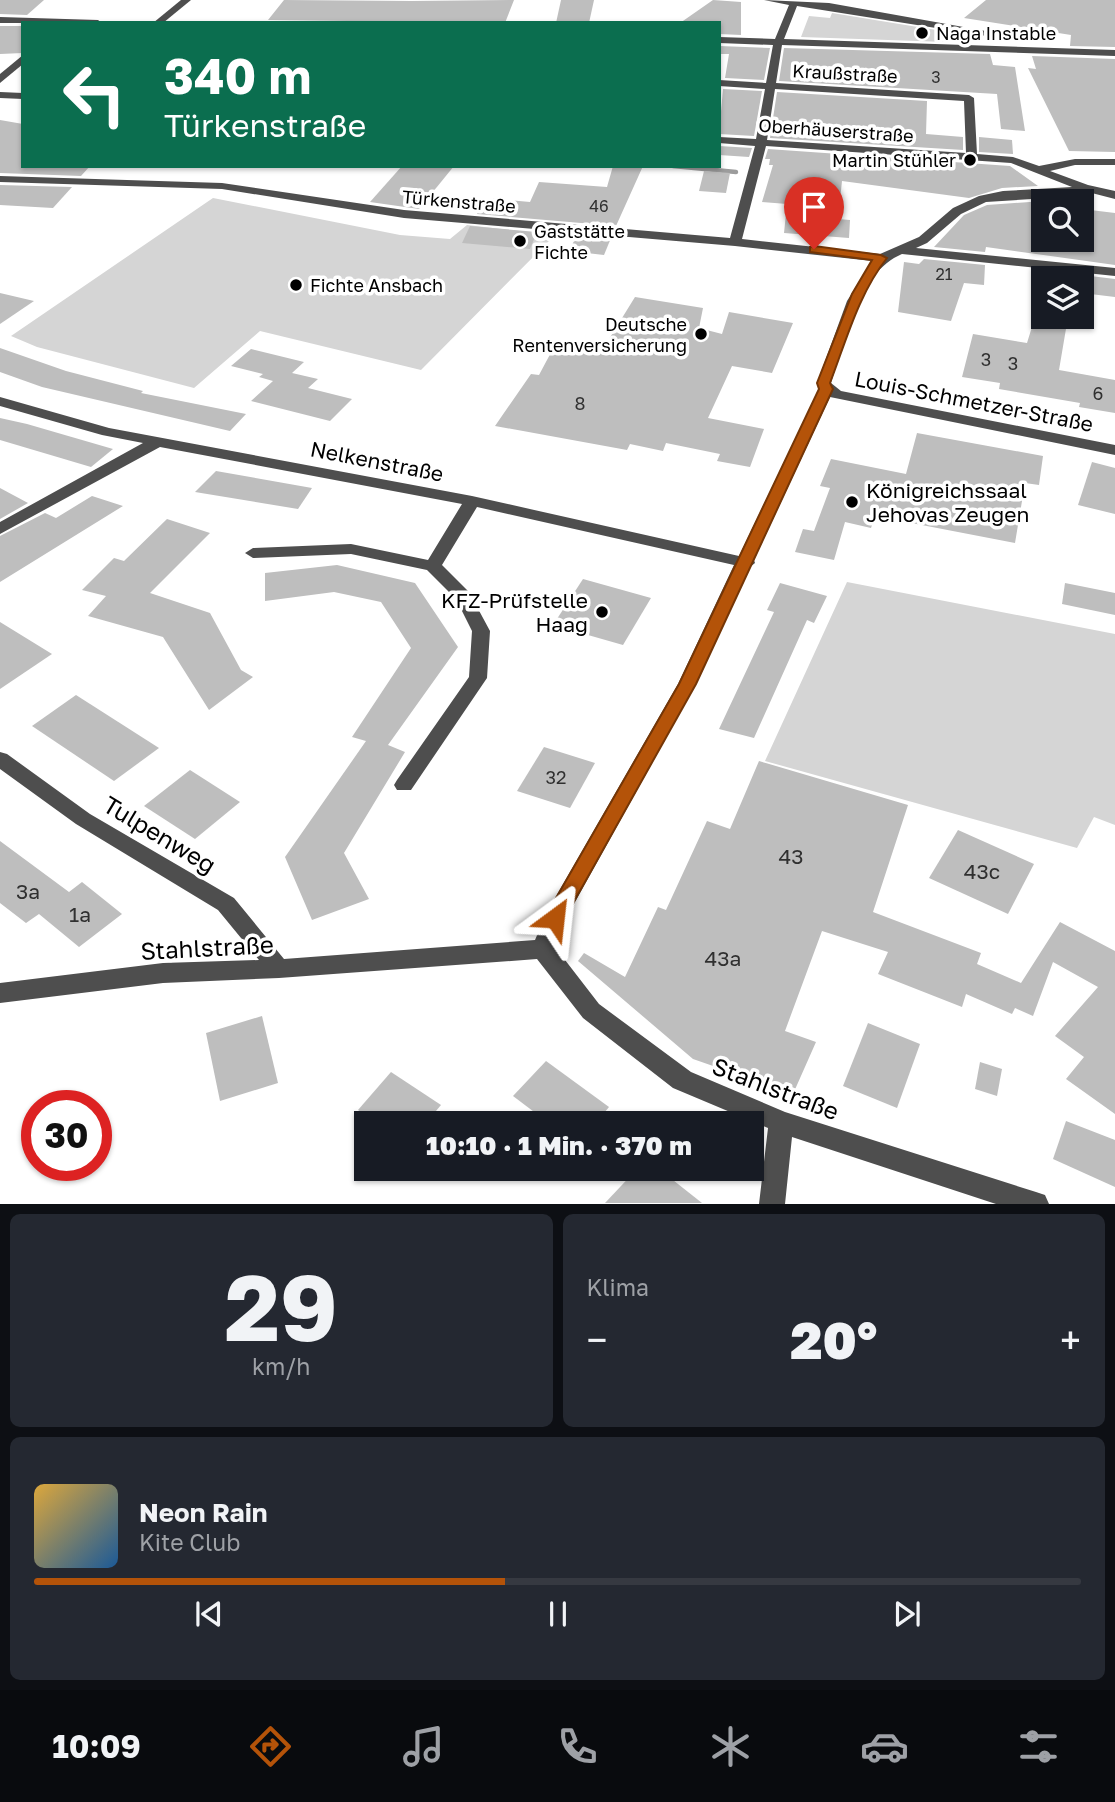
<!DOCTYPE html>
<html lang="de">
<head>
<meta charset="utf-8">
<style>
	body { margin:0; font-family:"Golos Text",sans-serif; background:#242831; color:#f1f3f6; height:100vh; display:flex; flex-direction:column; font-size:26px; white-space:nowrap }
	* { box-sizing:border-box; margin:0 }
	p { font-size:23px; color:#9ea1a6 }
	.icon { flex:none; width:38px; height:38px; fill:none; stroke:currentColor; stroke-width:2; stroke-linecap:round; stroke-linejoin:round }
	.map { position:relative; height:1204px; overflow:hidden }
	.side { display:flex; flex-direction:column; gap:10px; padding:10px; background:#0d0f14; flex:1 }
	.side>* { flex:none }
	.guide { position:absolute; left:21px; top:21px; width:700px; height:147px; border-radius:0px; box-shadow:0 2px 5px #0004; background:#0b6e4f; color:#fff; overflow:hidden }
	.controls { position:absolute; left:1031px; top:189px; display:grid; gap:14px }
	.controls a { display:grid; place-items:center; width:63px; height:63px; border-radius:0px; background:#171b24; box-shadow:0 2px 5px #0004; font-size:35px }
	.speed { position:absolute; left:21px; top:1090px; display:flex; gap:14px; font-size:35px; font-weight:700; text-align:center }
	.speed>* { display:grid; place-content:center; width:91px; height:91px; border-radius:50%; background:#171b24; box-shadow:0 2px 5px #0004; line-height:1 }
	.speed .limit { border:10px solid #d22; background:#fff; color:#111 }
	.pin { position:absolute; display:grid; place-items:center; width:60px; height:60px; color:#fff; margin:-72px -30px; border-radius:50% 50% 50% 0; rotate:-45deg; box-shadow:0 0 7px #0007 }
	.pin .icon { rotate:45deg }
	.me { position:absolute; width:77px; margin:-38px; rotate:30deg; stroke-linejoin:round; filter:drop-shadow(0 0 5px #0008) }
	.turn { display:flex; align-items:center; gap:24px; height:147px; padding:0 28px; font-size:32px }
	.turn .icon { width:91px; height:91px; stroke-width:2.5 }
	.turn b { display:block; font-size:49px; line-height:60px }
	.big { font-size:52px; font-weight:800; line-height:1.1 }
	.side .tile { flex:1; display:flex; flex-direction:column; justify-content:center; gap:10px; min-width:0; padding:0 24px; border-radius:10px; background:#242831 }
	.side .dial { align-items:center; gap:0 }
	.dial b { font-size:91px; line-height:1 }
	.song { display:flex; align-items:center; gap:21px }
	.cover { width:84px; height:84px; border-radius:10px; background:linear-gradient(135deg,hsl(40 70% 55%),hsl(210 70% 35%)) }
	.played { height:7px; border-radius:4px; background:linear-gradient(90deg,#b45309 45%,#363941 45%) }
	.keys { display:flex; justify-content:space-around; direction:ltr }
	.heat { display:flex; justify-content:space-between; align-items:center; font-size:38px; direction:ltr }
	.side .tiles { flex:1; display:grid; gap:10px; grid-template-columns:1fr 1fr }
	.tile:last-child { grid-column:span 2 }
	.trip { position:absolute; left:354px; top:1111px; width:410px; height:70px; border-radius:0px; background:#171b24; box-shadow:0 2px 5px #0004; font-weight:800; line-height:70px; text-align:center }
	.tabs { display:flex; height:112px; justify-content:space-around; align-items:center; background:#090b0e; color:#9ea1a6 }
	.tabs .icon { width:49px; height:49px }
	.tabs .on { color:#b45309 }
	.tabs b { font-size:32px; color:#f1f3f6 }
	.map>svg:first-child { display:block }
	.green { fill:#d5d5d5 }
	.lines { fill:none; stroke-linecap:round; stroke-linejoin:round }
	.stream { stroke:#9c9c9c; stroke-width:4.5 }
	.building { fill:#bebebe }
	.minor { fill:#4e4e4e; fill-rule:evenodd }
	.route { fill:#b45309; stroke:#753606; stroke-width:2 }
	.poi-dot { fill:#000; stroke:#fff; stroke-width:2.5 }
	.labels { text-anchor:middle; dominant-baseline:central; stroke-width:7; stroke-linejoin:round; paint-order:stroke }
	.far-number-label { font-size:16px; fill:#303030 }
	.far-poi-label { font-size:18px; fill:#000; stroke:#fff; text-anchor:start }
	.far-street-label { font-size:18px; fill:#000; stroke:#fff }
	.number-label { font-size:18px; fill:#303030 }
	.street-label { font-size:21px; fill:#000; stroke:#fff }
	.poi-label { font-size:21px; fill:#000; stroke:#fff; text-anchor:start }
	.near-number-label { font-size:21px; fill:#303030 }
	.near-street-label { font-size:24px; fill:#000; stroke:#fff }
</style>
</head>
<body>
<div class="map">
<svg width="1115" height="1204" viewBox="0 0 1115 1204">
	<rect width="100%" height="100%" fill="#fff"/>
	<g class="green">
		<polygon points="832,13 973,36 975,43 801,37 809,16 830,18"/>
		<polygon points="213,198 400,235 450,239 467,225 555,235 421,370 260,331 194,388 37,347 11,336"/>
		<polygon points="847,582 1115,634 1115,825 1094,817 1077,848 765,761"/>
	</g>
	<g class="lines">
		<polyline class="stream" points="673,166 736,172"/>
	</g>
	<g class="building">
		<polygon points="0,0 44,0 27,15 0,14"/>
		<polygon points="284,0 412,1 514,0 505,23 268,20"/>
		<polygon points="561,0 594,0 589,23 556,23"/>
		<polygon points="713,0 741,2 741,35 719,34 719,23 680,23"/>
		<polygon points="986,0 1115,0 1115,47 1070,46 1071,35 964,18"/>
		<polygon points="0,26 23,26 23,53 0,54"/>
		<polygon points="720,46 770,48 764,80 725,78 729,54 720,54"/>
		<polygon points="784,48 990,54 993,65 1015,67 1025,131 1001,129 997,94 779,81"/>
		<polygon points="1032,56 1115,59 1115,152 1069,151 1028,68 1036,69"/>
		<polygon points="723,89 762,91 754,136 719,134"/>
		<polygon points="777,92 927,101 926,134 963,137 963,150 770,138"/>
		<polygon points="0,120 23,124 23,166 90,166 81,176 0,173"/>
		<polygon points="979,137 1012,140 1013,154 979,152"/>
		<polygon points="719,146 752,148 749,157 719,155"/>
		<polygon points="768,149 1010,166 1038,186 1002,188 969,198 842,181 838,219 850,220 849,238 784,233 787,204 762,202 773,165 769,165 770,159 765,159"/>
		<polygon points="402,166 454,166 419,209 370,202"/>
		<polygon points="613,166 643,166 616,226 477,214 485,198 530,202 539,182 607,187"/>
		<polygon points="704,171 730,173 726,193 699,191"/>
		<polygon points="0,185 72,187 53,208 0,205"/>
		<polygon points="1043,201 1043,240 1082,240 1082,209 1115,213 1115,265 986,247 985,252 934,247 964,215 987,205"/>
		<polygon points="470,226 537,232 530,249 462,243"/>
		<polygon points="577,235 611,238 604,255 569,251"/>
		<polygon points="924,259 985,265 984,285 964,283 951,321 898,312 904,262 919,264"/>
		<polygon points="1082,275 1115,279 1115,297 1082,293"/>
		<polygon points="0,293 34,301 0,324"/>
		<polygon points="635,297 703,308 699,328 722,334 729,312 793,323 772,373 732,366 708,418 764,429 750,467 717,461 720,454 666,443 663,451 630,444 627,450 495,426 531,374 539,375 555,345 601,352"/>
		<polygon points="1035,317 1068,317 1059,370 1115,380 1115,413 1079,407 1080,403 999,389 1000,383 962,377 973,334 1027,343"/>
		<polygon points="0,348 66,371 143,391 141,393 246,414 230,431 42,387 0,372"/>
		<polygon points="251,349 304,362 292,373 318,379 308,388 352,399 330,421 251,401 273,381 259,377 263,374 231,366"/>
		<polygon points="0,418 27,424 113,449 91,467 0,440"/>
		<polygon points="917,433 1043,456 1039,485 1025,483 1015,543 875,516 871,528 845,522 834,560 795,552 803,529 814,531 830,488 820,486 831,459 906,474"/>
		<polygon points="1092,462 1115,468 1115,514 1078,505"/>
		<polygon points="216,471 312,488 298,509 195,492"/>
		<polygon points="0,488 28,503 0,519"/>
		<polygon points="92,496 123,506 0,582 0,536 45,513 56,518"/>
		<polygon points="167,519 210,533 150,593 210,613 241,670 253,677 209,710 163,637 88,616 106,596 82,590 114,558 124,561"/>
		<polygon points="337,565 415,583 458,647 388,745 405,752 344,853 369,899 312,920 285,857 366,741 352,737 411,648 381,602 334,592 265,601 265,573"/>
		<polygon points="583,579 651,598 623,645 553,625"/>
		<polygon points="780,583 827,596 814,623 807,620 754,738 719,729 774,612 767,610"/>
		<polygon points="1065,583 1115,593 1115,615 1062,604"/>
		<polygon points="0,622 52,654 0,689"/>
		<polygon points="76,695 159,748 114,781 32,726"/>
		<polygon points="544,747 595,763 570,808 517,791"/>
		<polygon points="759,761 908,805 873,912 981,953 977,964 1021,983 1060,922 1115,951 1115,1114 1066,1079 1084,1057 1055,1036 1098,987 1053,962 1033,1016 1015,1008 1012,1014 966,994 962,1007 878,974 888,952 822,931 785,1031 816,1042 793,1094 693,1059 578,961 584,953 625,977 658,907 666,910 707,821 730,829"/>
		<polygon points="190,770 240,802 195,839 144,806"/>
		<polygon points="958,830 1034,864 1008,914 929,878"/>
		<polygon points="0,841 69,892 82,882 122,914 79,947 39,914 26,923 0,903"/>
		<polygon points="262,1016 278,1083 220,1101 206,1033"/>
		<polygon points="868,1023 920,1044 897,1108 843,1086"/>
		<polygon points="546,1061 609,1107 595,1124 550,1124 513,1096"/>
		<polygon points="980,1062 1002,1069 997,1096 975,1089"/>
		<polygon points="391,1072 441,1105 425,1124 377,1124 358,1110"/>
		<polygon points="1066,1121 1115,1140 1115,1187 1053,1159"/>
		<polygon points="637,1169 659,1169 702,1203 605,1203"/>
	</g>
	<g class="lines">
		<g class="minor">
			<polygon points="181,0 191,0 163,23 153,23"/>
			<path d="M764 0 829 3 1036 40 1031 43 797 6 784 39 1115 50V56L782 45 776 83 969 95 974 98 977 154 1013 157 1039 166 1075 159H1115V165H1075L1050 171 1088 185 1115 191V199L1084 191 1064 197 986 202 961 214 927 243 916 248 1115 268V276L902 254C857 273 846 340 831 383L841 391 1115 445V455L830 397 754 560 755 563 750 567 696 684 565 920 555 947 599 1004 691 1072 785 1112 1036 1192 1045 1195 1049 1204H996L792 1137 785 1204H759L768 1128 673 1088 583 1018 537 959 279 978 163 983 0 1003V983L163 963 259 960 218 910 76 824 0 769V752L7 754 90 814 234 898 284 959 535 940 547 912 678 684 734 565 477 507 442 565 469 592 490 631 487 678 411 790H397L394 785 397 780 469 677 472 631 456 599 427 570 351 554 253 558 245 553 253 548 351 544 428 560 462 504 160 447 0 534V522L143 443 102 435 0 406V397L109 428 472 496 739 556 819 389 817 383 847 301 872 261 735 246 404 218 222 189 0 182V176L222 183 404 210 730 238 755 146 719 143V137L756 139 765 89 719 86V80L766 83 773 45 719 43V37L775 39 789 5ZM775 89 964 101 966 153 767 140ZM766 146 1011 163 1072 187 1003 191 979 196 953 208 919 237 880 254 742 239Z"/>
			<polygon points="0,17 98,20 102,23 0,23"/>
			<polygon points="23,55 23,64 0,83 0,74"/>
			<polygon points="0,92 23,93 23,99 0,98"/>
		</g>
	</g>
	<path class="route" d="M814 246 881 255 887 258C859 293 846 341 830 383L833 389 696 684 562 923H548L545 918 548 912 679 684 819 389 817 383 852 294 872 260 810 252V247Z"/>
	<g class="poi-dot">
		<circle cx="922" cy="33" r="7"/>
		<circle cx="970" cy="160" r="7"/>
		<circle cx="520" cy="241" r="7"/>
		<circle cx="296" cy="285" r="7"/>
		<circle cx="701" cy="334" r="7"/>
		<circle cx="852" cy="502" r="7"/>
		<circle cx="602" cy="612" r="7"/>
	</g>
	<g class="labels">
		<g class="far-number-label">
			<text x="936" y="77">3</text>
			<text x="599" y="206">46</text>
			<text x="944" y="274">21</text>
		</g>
		<g class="far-poi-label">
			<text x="936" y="33">Naga Instable</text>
			<text x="956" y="160" text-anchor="end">Martin Stühler</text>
			<text x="534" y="231">Gaststätte<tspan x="534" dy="21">Fichte</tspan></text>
			<text x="310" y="285">Fichte Ansbach</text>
			<text x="687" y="324" text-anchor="end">Deutsche<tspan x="687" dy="21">Rentenversicherung</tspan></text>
		</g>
		<g class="far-street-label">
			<text transform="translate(845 73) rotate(3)">Kraußstraße</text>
			<text transform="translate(836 130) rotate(4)">Oberhäuserstraße</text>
			<text transform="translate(459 201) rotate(5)">Türkenstraße</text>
		</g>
		<g class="number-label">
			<text x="986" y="359">3</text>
			<text x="1013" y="363">3</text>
			<text x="1098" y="393">6</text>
			<text x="580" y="403">8</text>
			<text x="556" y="777">32</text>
		</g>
		<g class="street-label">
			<text transform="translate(974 401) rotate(11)">Louis-Schmetzer-Straße</text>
			<text transform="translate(377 461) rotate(11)">Nelkenstraße</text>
		</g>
		<g class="poi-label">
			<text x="866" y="490">Königreichssaal<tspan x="866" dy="24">Jehovas Zeugen</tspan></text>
			<text x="588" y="600" text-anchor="end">KFZ-Prüfstelle<tspan x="588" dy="24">Haag</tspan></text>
		</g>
		<g class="near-number-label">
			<text x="791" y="856">43</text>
			<text x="982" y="871">43c</text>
			<text x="28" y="891">3a</text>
			<text x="80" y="914">1a</text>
			<text x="723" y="958">43a</text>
		</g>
		<g class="near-street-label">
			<text transform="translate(160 834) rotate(31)">Tulpenweg</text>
			<text transform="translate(207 947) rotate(-3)">Stahlstraße</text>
			<text transform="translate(776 1088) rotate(21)">Stahlstraße</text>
		</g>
	</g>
</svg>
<div class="controls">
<a><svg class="icon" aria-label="search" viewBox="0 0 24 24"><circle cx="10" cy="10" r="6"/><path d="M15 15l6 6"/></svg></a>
<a><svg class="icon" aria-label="layers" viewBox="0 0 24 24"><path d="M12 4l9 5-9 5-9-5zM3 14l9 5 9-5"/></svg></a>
</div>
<div class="speed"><div class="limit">30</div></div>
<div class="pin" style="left:814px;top:249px;background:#d93025"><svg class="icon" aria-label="arrive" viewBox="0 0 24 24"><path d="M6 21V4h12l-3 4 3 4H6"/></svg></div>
<svg class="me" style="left:555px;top:918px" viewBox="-20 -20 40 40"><path d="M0-17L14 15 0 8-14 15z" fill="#b45309" stroke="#fff" stroke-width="4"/></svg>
<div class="trip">10:10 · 1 Min. · 370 m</div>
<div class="guide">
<div class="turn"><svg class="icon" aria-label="left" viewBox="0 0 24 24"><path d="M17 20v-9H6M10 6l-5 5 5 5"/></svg><div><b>340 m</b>Türkenstraße</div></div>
</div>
</div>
<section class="side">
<div class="tiles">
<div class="tile dial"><b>29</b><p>km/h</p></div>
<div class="tile"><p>Klima</p>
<div class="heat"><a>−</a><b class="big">20°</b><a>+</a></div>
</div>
<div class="tile">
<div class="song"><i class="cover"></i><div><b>Neon Rain</b><p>Kite Club</p></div></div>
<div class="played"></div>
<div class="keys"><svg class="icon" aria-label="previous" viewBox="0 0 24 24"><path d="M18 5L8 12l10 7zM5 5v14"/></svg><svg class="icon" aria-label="pause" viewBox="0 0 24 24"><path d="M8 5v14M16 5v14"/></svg><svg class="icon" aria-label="next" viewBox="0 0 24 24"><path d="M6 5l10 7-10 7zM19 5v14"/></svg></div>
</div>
</div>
</section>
<nav class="tabs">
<b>10:09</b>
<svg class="icon on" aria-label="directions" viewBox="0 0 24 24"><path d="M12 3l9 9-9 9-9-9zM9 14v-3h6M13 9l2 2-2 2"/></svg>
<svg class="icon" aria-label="music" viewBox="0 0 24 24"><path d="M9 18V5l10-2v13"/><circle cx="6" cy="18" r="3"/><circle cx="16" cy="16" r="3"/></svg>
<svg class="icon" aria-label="phone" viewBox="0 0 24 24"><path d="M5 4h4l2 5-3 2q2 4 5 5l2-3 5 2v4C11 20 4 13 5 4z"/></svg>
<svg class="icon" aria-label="climate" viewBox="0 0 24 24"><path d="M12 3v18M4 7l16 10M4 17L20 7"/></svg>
<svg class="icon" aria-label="car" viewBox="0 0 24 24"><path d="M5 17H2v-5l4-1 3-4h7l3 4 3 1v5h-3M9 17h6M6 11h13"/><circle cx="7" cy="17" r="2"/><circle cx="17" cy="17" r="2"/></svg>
<svg class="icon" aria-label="filters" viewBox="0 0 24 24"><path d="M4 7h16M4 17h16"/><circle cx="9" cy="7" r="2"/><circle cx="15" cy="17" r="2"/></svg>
</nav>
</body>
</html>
